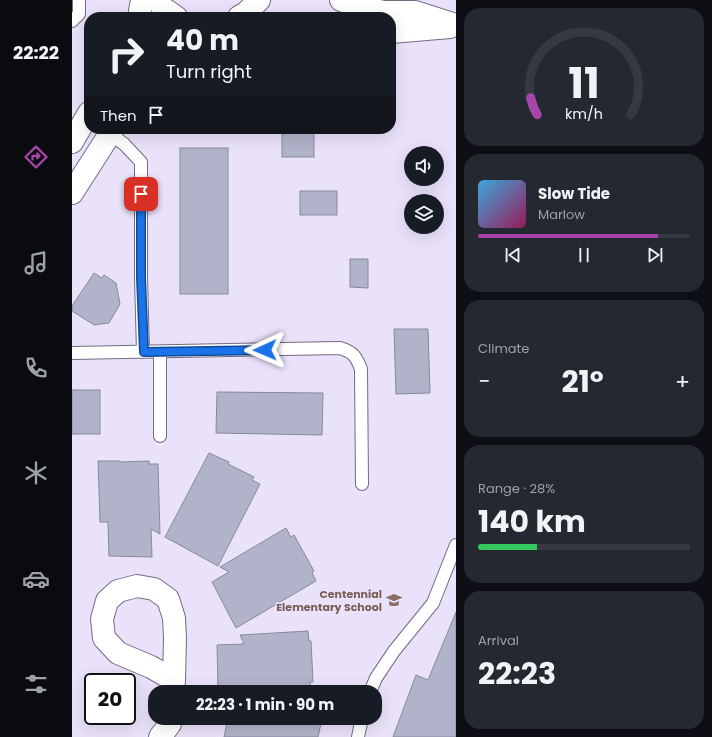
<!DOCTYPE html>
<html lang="en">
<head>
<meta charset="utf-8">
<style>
	body { margin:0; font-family:Poppins,sans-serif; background:#242831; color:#f1f3f6; height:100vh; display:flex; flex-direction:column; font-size:15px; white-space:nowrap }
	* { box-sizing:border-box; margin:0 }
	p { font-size:13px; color:#9ea1a6 }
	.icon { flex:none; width:22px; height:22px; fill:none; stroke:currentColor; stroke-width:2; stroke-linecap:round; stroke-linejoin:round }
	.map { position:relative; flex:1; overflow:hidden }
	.side { display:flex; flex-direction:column; gap:8px; padding:8px; background:#0d0f14; width:256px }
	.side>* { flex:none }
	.top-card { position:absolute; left:12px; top:12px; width:312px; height:122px; border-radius:16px; box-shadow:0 4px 16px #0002; background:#171b24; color:#f1f3f6; overflow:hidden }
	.buttons { position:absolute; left:332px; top:146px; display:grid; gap:8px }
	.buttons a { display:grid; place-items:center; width:40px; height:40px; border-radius:50%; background:#171b24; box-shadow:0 4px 16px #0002; font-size:20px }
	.speed { position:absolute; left:12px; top:673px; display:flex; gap:8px; font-size:20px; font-weight:700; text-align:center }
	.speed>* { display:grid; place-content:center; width:52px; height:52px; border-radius:50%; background:#171b24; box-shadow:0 4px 16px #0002; line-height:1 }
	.speed .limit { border:2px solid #111; border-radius:6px; background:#fff; color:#111 }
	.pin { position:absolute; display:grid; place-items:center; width:34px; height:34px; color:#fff; margin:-17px; border-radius:8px; box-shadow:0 2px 6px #0006 }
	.me { position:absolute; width:44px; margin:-22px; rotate:269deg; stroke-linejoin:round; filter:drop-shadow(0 0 3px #0008) }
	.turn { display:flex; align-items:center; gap:14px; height:84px; padding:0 16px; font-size:18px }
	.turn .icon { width:52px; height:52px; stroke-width:2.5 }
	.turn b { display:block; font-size:28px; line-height:34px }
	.then { display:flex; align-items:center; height:38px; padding:0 16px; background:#0003; gap:8px; font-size:15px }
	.big { font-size:30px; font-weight:700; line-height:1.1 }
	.side .widget { flex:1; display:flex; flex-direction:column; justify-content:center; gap:6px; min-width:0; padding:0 14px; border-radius:16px; background:#242831 }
	.side .dial { align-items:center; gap:0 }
	.dial svg { height:104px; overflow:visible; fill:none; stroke:#363941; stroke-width:7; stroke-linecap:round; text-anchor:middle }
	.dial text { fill:#f1f3f6; stroke:none }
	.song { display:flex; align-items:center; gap:12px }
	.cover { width:48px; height:48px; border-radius:6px; background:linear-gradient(135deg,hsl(200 70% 55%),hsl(330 70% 35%)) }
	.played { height:4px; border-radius:2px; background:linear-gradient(90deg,#a845aa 85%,#363941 85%) }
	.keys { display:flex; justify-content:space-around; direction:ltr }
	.heat { display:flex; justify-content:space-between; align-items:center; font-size:22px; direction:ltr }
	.charge { height:6px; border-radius:3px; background:linear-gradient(90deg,#34c759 28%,#363941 0) }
	.trip { position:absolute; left:76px; top:685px; width:234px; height:40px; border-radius:16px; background:#171b24; box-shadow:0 4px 16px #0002; font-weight:700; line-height:40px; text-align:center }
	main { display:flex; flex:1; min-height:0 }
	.tab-bar { display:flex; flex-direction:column; width:72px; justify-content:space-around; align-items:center; background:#090b0e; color:#9ea1a6 }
	.tab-bar .icon { width:28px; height:28px }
	.tab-bar .current { color:#a845aa }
	.tab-bar b { font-size:18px; color:#f1f3f6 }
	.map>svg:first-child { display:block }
	.building { fill:#b1b3cb; stroke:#86889e }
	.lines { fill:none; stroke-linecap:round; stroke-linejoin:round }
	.lane-casing { stroke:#736b80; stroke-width:14 }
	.street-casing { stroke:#736b80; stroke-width:24 }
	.secondary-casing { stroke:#736b80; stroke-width:24 }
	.lane { stroke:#fff; stroke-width:12 }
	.street { stroke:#fff; stroke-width:22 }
	.secondary { stroke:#fff; stroke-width:22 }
	.route-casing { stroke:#114b97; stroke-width:10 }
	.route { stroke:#1a73e8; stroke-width:7 }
	.labels { text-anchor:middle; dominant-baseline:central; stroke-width:3; stroke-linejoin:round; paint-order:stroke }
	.education-label { font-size:11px; font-weight:bold; fill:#785e54; stroke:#eae2fa; text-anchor:end }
</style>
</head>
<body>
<main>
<nav class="tab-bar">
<b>22:22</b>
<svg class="icon current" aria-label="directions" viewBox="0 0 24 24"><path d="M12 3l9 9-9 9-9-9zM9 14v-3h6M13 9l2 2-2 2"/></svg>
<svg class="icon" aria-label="music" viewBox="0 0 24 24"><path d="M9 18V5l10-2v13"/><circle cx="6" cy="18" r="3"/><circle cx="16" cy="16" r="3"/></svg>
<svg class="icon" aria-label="phone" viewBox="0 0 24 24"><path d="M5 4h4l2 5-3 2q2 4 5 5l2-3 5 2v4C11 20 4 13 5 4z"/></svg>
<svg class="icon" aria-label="climate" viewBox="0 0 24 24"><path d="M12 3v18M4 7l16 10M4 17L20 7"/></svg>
<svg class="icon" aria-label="car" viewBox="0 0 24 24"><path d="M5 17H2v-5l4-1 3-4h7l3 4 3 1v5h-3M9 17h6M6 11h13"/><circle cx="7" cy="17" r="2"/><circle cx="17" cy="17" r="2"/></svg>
<svg class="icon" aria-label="filters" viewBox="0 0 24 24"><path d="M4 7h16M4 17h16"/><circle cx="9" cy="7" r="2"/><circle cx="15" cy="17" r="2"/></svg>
</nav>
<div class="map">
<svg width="384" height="737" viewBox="0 0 384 737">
	<rect width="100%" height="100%" fill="#eae2fa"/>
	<g class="building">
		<rect x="210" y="129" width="32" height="28"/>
		<rect x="108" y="148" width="48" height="146"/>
		<rect x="228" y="191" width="37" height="24"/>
		<polygon points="278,259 296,259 296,288 278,287"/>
		<polygon points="22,273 30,278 32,275 44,283 48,304 37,323 22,325 0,311 0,306"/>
		<polygon points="322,329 356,329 358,393 324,394"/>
		<rect x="0" y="390" width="28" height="44"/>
		<polygon points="145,392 251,393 250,435 144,433"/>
		<polygon points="137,453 157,462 156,464 182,477 180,480 188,484 146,566 93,537"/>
		<polygon points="26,461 48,461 48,462 77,461 77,464 86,464 88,534 79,529 80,557 37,556 36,522 28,522"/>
		<polygon points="214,528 219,537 222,535 242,571 240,573 244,581 164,628 140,582 157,572 148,567"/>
		<polygon points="384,612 384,737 321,737 344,675 356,680"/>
		<polygon points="236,631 237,641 239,641 241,682 238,682 239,692 163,692 164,687 146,688 145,645 172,644 168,635"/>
		<polygon points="156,718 246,718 250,719 246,737 152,737"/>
	</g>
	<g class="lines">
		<defs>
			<g id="lane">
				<polyline points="0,21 7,14 7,0"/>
				<polyline points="38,134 52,144 69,162 69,277 71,352"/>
				<path d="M0 353 268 348C281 352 284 356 289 369L290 484"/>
				<polyline points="88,436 88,352"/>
				<polyline points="298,692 304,678 322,651 361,603 384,545"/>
				<polyline points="286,737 290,718"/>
			</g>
			<g id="street">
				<polyline points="101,692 102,680 103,638 102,618 96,599 82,589 65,586 46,591 35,601 30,619 32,638 46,653 79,667 102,680"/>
				<polyline points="88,737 98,724 99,718"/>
			</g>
			<g id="secondary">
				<polyline points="86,0 91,8 104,17"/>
				<polyline points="269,0 288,7 312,12 343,12 384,25"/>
				<polyline points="67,17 70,0"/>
				<polyline points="167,17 174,13 187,0"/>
				<polyline points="319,32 378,27"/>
				<polyline points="0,142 17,113"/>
				<polyline points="0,193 41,129"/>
			</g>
		</defs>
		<use href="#lane" class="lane-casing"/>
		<use href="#street" class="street-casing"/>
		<use href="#secondary" class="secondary-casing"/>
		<use href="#lane" class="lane"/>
		<use href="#street" class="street"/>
		<use href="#secondary" class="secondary"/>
	</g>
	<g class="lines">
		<defs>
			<polyline id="route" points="69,194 69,277 72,352 193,350"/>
		</defs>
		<use href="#route" class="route-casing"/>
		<use href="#route" class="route"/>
	</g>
	<defs>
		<symbol id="school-bare" viewBox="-9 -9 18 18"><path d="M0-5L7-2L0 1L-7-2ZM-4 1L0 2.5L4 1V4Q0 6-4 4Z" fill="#8d6e63" stroke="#eae2fa" stroke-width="2.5" paint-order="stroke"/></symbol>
	</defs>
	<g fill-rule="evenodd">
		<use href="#school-bare" x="311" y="589" width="22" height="22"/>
	</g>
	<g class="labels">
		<g class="education-label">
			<text x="310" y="594">Centennial<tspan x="310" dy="13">Elementary School</tspan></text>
		</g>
	</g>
</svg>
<div class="buttons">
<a><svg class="icon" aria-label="sound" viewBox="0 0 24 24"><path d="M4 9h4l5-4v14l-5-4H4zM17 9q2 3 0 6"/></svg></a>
<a><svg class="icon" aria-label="layers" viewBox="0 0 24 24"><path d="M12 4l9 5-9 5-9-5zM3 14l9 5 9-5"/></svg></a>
</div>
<div class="speed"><div class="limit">20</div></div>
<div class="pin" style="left:69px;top:194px;background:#d93025"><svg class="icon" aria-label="arrive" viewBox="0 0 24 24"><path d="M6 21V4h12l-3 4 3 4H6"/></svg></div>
<svg class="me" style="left:193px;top:350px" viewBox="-20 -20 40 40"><path d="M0-17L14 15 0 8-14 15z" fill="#1a73e8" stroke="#fff" stroke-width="4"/></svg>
<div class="trip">22:23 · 1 min · 90 m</div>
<div class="top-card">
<div class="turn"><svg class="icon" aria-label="right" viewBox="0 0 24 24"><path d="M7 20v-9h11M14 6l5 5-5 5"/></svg><div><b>40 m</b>Turn right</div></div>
<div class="then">Then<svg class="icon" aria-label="arrive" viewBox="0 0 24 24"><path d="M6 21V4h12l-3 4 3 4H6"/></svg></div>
</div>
</div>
<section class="side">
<div class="widget dial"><svg viewBox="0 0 100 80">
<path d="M14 69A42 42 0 1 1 86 69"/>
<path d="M14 69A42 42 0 0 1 9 56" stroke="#a845aa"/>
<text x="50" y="56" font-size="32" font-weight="700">11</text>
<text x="50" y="72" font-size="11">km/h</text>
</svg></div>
<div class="widget">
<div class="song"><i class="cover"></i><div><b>Slow Tide</b><p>Marlow</p></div></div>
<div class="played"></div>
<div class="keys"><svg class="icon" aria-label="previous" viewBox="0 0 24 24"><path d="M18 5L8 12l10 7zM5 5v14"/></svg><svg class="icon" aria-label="pause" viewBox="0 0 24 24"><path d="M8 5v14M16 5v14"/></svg><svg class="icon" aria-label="next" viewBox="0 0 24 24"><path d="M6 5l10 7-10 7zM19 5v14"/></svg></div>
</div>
<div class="widget"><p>Climate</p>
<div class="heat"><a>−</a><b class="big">21°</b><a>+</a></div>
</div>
<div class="widget"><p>Range · 28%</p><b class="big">140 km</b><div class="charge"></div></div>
<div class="widget"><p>Arrival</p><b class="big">22:23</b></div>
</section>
</main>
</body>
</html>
